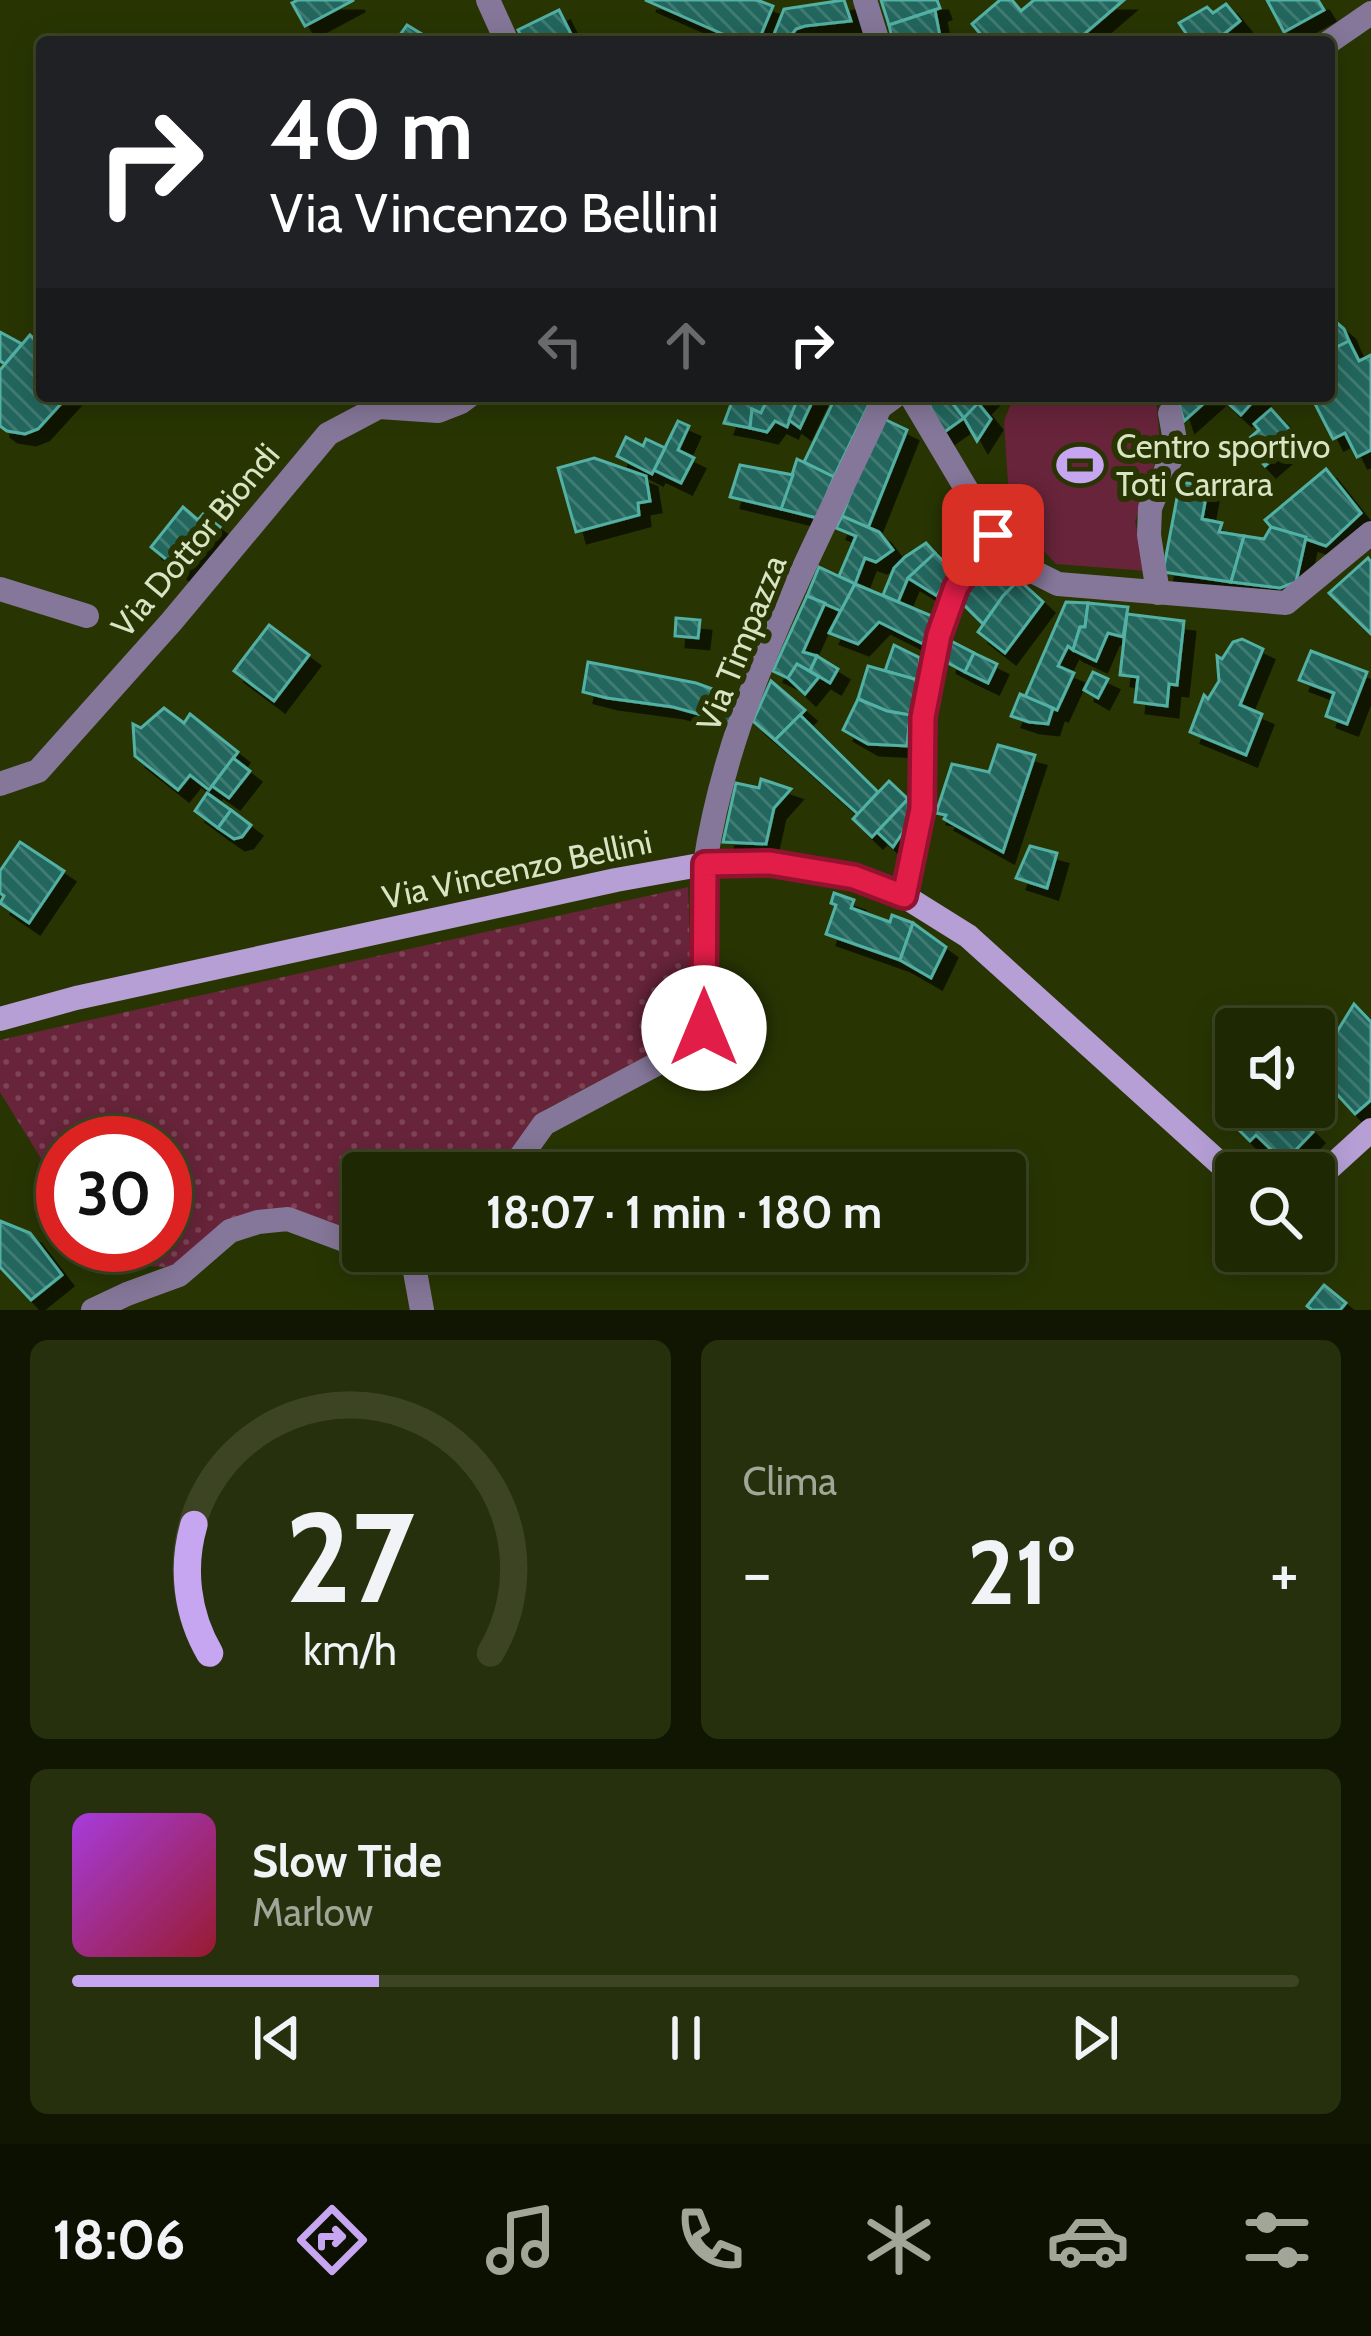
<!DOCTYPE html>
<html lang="it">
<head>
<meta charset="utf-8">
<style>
	body { margin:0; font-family:Cabin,sans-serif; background:#26300c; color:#f1f3f6; height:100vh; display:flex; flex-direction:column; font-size:45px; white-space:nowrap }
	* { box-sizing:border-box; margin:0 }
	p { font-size:39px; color:#a1a699 }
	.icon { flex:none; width:66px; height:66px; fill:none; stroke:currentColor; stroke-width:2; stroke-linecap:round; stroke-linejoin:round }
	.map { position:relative; height:1310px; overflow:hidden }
	.details { display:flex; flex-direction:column; gap:30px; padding:30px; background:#101601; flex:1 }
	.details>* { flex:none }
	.guide { position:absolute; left:36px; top:36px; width:1299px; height:366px; border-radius:12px; box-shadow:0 6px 30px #0003,0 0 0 3px #3c4424; background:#202124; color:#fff; overflow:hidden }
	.buttons { position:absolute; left:1215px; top:1008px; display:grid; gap:24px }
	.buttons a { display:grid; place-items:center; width:120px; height:120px; border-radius:12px; background:#1e2802; box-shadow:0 6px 30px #0003,0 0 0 3px #3c4424; font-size:60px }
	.speed { position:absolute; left:36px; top:1116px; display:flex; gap:24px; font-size:60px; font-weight:700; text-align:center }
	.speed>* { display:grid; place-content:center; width:156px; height:156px; border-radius:50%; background:#1e2802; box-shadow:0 6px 30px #0003,0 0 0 3px #3c4424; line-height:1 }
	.speed .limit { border:18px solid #d22; background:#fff; color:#111 }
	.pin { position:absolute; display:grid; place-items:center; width:102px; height:102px; color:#fff; margin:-51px; border-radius:24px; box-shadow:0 6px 18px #0006 }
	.me { position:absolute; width:132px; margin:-66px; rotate:0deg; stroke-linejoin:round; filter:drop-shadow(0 0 9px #0008) }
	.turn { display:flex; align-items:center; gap:42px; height:252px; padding:0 36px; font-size:54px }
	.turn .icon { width:156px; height:156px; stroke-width:2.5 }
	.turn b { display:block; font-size:84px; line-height:102px }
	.lanes { display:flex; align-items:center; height:114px; padding:0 36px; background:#0003; justify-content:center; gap:60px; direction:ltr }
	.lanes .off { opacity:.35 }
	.big { font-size:90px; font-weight:800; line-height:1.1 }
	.details .tile { flex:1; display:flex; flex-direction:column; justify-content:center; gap:18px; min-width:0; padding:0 42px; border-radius:18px; background:#26300c }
	.details .dial { align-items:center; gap:0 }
	.dial svg { height:312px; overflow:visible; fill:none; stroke:#3c4424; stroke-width:7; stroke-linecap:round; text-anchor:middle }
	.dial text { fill:#f1f3f6; stroke:none }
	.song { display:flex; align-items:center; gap:36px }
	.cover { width:144px; height:144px; border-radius:18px; background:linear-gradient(135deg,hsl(280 70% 55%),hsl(350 70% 35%)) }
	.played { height:12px; border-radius:6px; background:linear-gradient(90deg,#c6a6f0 25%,#3c4424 25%) }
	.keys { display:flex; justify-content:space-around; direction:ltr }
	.heat { display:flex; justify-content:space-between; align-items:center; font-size:66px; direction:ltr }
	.details .tiles { flex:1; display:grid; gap:30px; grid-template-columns:1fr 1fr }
	.tile:last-child { grid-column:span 2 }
	.trip { position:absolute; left:342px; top:1152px; width:684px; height:120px; border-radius:12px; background:#1e2802; box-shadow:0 6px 30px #0003,0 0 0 3px #3c4424; font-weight:800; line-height:120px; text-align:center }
	.tab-bar { display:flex; height:192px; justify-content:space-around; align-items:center; background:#0c1001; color:#a1a699 }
	.tab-bar .icon { width:84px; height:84px }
	.tab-bar .current { color:#c6a6f0 }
	.tab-bar b { font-size:54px; color:#f1f3f6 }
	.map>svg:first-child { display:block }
	.grass { fill:url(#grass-dots) }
	.green { fill:#68243a }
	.building { fill:url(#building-back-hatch); stroke:#53b0a4; stroke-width:3; filter:url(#shadow) }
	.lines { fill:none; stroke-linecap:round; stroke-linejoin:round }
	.street { stroke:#857799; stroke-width:24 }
	.secondary { stroke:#b59fd5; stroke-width:24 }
	.route-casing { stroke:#92132f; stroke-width:30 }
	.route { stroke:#e11d48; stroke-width:21 }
	.labels { text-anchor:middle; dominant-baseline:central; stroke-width:12; stroke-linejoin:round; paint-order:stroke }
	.poi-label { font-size:33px; fill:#d8e4c3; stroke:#283503; text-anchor:start }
	.street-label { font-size:33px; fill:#d8e4c3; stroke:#283503 }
</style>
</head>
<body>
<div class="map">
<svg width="1371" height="1310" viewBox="0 0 1371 1310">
	<defs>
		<pattern id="grass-dots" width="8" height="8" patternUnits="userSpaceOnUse" patternTransform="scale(3)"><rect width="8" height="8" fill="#68243a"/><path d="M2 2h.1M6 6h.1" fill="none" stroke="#7d4455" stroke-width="1.8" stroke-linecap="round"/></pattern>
		<pattern id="building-back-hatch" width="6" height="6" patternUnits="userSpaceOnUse" patternTransform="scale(3)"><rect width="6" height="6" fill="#21665d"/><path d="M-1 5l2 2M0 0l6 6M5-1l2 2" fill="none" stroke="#407c73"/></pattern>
		<filter id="shadow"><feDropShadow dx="11" dy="11" stdDeviation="0" flood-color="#0009"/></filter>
	</defs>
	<rect width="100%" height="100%" fill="#283503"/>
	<polygon class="grass" points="688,887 692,1011 685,1032 669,1044 544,1110 528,1127 496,1173 363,1173 363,1236 276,1209 179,1262 166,1267 132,1265 115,1245 165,1245 165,1143 63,1143 63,1184 40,1157 0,1092 0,1040"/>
	<polygon class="green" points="1014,396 1156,396 1160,447 1135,522 1147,571 1056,564 993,498 1008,484 1004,421"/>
	<g class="building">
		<polygon points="298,0 354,0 305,26 292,3"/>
		<polygon points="645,0 757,0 773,6 758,42 741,42"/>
		<polygon points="844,0 851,21 805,26 796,29 786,42 771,42 784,9"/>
		<polygon points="881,0 937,0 940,8 889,25"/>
		<polygon points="1000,0 1012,0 1021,11 1034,0 1124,0 1075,42 987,42 972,24"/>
		<polygon points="1267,0 1318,0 1324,10 1284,32"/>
		<polygon points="1226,4 1240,21 1224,34 1231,42 1192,42 1179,23 1207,7 1213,13"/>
		<polygon points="559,10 575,42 524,42 518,30"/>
		<polygon points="935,10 941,42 893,42 889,25"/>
		<polygon points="407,25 435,42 395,42"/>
		<polygon points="1329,316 1344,329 1349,341 1329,351"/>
		<polygon points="0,332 22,344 5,364 0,361"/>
		<polygon points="30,335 42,346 42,396 68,396 38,429 25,434 7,431 0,426 0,370"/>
		<polygon points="1349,341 1359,361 1371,355 1371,450 1357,457 1345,433 1333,439 1311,396 1329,396 1329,351"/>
		<polygon points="726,396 769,396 761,413 752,409 750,428 724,423 733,399"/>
		<polygon points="769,396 799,396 787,427 775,421 767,432 750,428 752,409 761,413"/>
		<polygon points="799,396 815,396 800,428 789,420"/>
		<polygon points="836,396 873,396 834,477 804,462"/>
		<polygon points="929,396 947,396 964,418 943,433 926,398"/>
		<polygon points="947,396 986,396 964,418"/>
		<polygon points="1176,396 1212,396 1184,421"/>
		<polygon points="1220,396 1258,396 1241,415"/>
		<polygon points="978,403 991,419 977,441 964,418"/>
		<polygon points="1271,409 1297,438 1265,466 1244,443 1259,430 1254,424"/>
		<polygon points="880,417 907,430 868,528 842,516"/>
		<polygon points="678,421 689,426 678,450 694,458 681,483 654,470"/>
		<polygon points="626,437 643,446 646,439 665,448 652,474 617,456"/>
		<polygon points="594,458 646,476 650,501 638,503 639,515 576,532 558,468"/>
		<polygon points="797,459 834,477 817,518 781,509"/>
		<polygon points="740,465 793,475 781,509 730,497"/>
		<polygon points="1326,469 1361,513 1326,546 1271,527 1265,520"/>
		<polygon points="1180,482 1208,486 1202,519 1222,523 1219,532 1244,536 1231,582 1163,572"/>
		<polygon points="183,507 198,520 203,514 220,527 183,573 151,547"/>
		<polygon points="842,516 879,532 893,550 876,562 865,558 855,584 839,576 856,536 836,528"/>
		<polygon points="1271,527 1306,537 1296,582 1280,588 1231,582 1244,536 1264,539"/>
		<polygon points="926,543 935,553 908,578 898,602 883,595 894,568 905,557"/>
		<polygon points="935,553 952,570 937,596 908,578"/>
		<polygon points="1368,558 1371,562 1371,634 1329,593"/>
		<polygon points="999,560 1019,580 1003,596 983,624 960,601 963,593"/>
		<polygon points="819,567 855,584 841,611 807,596"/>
		<polygon points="1019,580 1043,602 1005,653 978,632 1003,596"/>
		<polygon points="855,584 932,616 923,644 879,622 858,644 829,633"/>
		<polygon points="807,596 825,603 803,652 817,656 810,671 797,664 788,678 773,671"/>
		<polygon points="1066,602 1088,603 1085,627 1080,627 1073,650 1068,646 1058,666 1074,673 1057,710 1025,697"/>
		<polygon points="1088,603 1128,607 1123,637 1108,633 1096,661 1073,650 1080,627 1085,627"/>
		<polygon points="1127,614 1184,621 1177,685 1169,684 1167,706 1135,702 1138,677 1120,675"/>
		<polygon points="676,618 700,620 698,638 675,636"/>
		<polygon points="269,625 309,655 274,701 234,671"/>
		<polygon points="1242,639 1263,649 1240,705 1262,714 1246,755 1190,732 1204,695 1208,699 1219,681 1217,656 1222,659 1233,642"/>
		<polygon points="949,640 974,653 965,672 946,662"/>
		<polygon points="894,645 920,658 918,680 885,671"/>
		<polygon points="1311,651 1367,672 1347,724 1326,716 1334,693 1299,680"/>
		<polygon points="974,653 997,664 988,683 965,672"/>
		<polygon points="817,656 838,669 830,683 810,671"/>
		<polygon points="588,662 696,683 740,699 731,723 673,707 607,698 583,692"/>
		<polygon points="797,664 819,677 805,694 788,678"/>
		<polygon points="868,666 918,680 910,715 887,711 858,699"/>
		<polygon points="1093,672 1108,679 1098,698 1084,690"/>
		<polygon points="771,681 805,710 775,740 753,721"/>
		<polygon points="1020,694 1053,708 1048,724 1029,722 1011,716"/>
		<polygon points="858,699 887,711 910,715 907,746 868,744 843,730"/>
		<polygon points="164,708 184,723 190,714 238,752 209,790 190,775 178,790 135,756 133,724 141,728"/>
		<polygon points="800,715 878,792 858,814 775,740"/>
		<polygon points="998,745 1035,755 1003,852 944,819 946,815 936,813 952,764 989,772"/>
		<polygon points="233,758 250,771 229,798 212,786"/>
		<polygon points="761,779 791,789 774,808 766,844 723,842 736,783 759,788"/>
		<polygon points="889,781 908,799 872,837 853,819"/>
		<polygon points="207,793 231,810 218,828 195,811"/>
		<polygon points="908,799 909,823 893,847 877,832"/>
		<polygon points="231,810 251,825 242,837 234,839 218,828"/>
		<polygon points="20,842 64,871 29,923 0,903 4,896 0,893 0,871"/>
		<polygon points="1030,846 1057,853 1047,888 1016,878"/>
		<polygon points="834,893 854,900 851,908 890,922 892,915 913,923 900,960 826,934 836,905 831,903"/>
		<polygon points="913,923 946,947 931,978 900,960"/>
		<polygon points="1354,1004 1371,1022 1371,1100 1355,1114 1314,1069"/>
		<polygon points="1250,1107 1300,1107 1307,1114 1301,1120 1313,1132 1284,1162 1256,1135 1250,1141 1233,1124"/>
		<polygon points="0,1221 30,1233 62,1275 31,1300 0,1267"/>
		<polygon points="1324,1285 1346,1303 1340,1310 1312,1310 1307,1306"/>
	</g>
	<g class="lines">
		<g class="street">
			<polyline points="488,0 507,42"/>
			<polyline points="865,0 878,42"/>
			<polyline points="1329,42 1371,13"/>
			<polyline points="911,396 993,534 1036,573 1058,584 1286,603 1371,533"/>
			<polyline points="0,589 87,616"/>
			<polyline points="1158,593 1149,535 1150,508 1176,446 1170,413"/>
			<polyline points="0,784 38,771 172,621 328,434 379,407 438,411 461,402 469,396"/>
			<polyline points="904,896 923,809 923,717 939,635 956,587 993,534"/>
			<path d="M509 1173 544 1124 681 1051 704 1028 705 864C729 702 812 554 880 407L895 396"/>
			<polyline points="374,1251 414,1266"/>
			<polyline points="93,1310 127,1294 179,1275 230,1231 258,1222 288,1219 363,1247"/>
			<polyline points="422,1310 414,1266 429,1251"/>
		</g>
		<g class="secondary">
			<polyline points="0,1019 76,998 616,880 705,864 769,863 854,877 904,896 968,936 1236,1178"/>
			<polyline points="1314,1182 1371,1130"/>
		</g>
	</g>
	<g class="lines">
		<defs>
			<polyline id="route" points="704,1028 705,864 770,863 854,877 904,896 922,809 923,717 939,635 956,587 993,535"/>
		</defs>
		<use href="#route" class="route-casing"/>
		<use href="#route" class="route"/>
	</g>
	<defs>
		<symbol id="stadium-bare" viewBox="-9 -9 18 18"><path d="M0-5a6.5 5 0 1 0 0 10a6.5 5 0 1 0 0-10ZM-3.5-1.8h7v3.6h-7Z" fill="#c6a6f0" stroke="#283503" stroke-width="2.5" paint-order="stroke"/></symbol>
	</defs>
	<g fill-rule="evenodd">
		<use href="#stadium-bare" x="1047" y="432" width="66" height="66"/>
	</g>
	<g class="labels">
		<g class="poi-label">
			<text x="1116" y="446">Centro sportivo<tspan x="1116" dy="38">Toti Carrara</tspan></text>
		</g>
		<g class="street-label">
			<text transform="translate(195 540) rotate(-50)">Via Dottor Biondi</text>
			<text transform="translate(741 643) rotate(-68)">Via Timpazza</text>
			<text transform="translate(517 869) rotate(-12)">Via Vincenzo Bellini</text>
		</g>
	</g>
</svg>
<div class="buttons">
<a><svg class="icon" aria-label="sound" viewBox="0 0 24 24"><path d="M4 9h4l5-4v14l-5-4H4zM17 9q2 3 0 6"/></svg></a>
<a><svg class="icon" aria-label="search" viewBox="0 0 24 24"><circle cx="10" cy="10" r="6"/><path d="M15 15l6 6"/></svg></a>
</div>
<div class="speed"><div class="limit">30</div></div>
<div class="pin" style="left:993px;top:535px;background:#d93025"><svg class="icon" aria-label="arrive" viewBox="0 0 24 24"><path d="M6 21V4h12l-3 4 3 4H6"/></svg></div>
<svg class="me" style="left:704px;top:1028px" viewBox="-20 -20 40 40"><circle r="19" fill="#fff"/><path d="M0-13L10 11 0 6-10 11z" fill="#e11d48"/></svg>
<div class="trip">18:07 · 1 min · 180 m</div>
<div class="guide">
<div class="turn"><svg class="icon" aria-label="right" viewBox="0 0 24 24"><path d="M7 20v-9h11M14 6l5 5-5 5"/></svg><div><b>40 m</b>Via Vincenzo Bellini</div></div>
<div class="lanes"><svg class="icon off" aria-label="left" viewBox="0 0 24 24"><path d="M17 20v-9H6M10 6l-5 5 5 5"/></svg><svg class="icon off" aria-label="ahead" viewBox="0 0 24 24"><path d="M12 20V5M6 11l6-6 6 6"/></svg><svg class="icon" aria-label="right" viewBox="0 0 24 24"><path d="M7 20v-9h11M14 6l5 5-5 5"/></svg></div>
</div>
</div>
<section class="details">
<div class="tiles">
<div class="tile dial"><svg viewBox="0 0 100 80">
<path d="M14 69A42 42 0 1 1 86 69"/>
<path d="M14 69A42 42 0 0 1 10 36" stroke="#c6a6f0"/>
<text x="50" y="56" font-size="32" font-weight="700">27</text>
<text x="50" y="72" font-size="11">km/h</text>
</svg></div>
<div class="tile"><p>Clima</p>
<div class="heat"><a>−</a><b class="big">21°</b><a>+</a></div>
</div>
<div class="tile">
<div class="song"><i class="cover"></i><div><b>Slow Tide</b><p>Marlow</p></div></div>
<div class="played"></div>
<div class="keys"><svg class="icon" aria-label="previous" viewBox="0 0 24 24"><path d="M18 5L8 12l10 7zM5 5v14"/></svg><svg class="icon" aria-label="pause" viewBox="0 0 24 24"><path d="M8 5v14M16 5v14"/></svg><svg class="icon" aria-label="next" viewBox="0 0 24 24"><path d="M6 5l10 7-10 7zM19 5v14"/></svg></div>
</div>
</div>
</section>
<nav class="tab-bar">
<b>18:06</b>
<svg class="icon current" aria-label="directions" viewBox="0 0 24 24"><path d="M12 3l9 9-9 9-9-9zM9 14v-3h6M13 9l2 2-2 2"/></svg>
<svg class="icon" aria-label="music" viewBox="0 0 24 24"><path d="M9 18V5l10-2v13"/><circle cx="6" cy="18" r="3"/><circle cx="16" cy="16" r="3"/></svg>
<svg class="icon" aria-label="phone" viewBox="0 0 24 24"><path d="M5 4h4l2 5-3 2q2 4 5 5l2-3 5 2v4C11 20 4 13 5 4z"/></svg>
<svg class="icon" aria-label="climate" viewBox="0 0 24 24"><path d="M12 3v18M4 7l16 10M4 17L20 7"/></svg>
<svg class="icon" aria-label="car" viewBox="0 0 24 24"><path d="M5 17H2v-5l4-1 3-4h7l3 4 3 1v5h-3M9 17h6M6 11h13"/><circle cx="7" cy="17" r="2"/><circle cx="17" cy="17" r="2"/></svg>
<svg class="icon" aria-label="filters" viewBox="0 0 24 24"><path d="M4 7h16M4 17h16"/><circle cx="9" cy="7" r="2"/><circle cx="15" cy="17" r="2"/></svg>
</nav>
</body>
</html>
